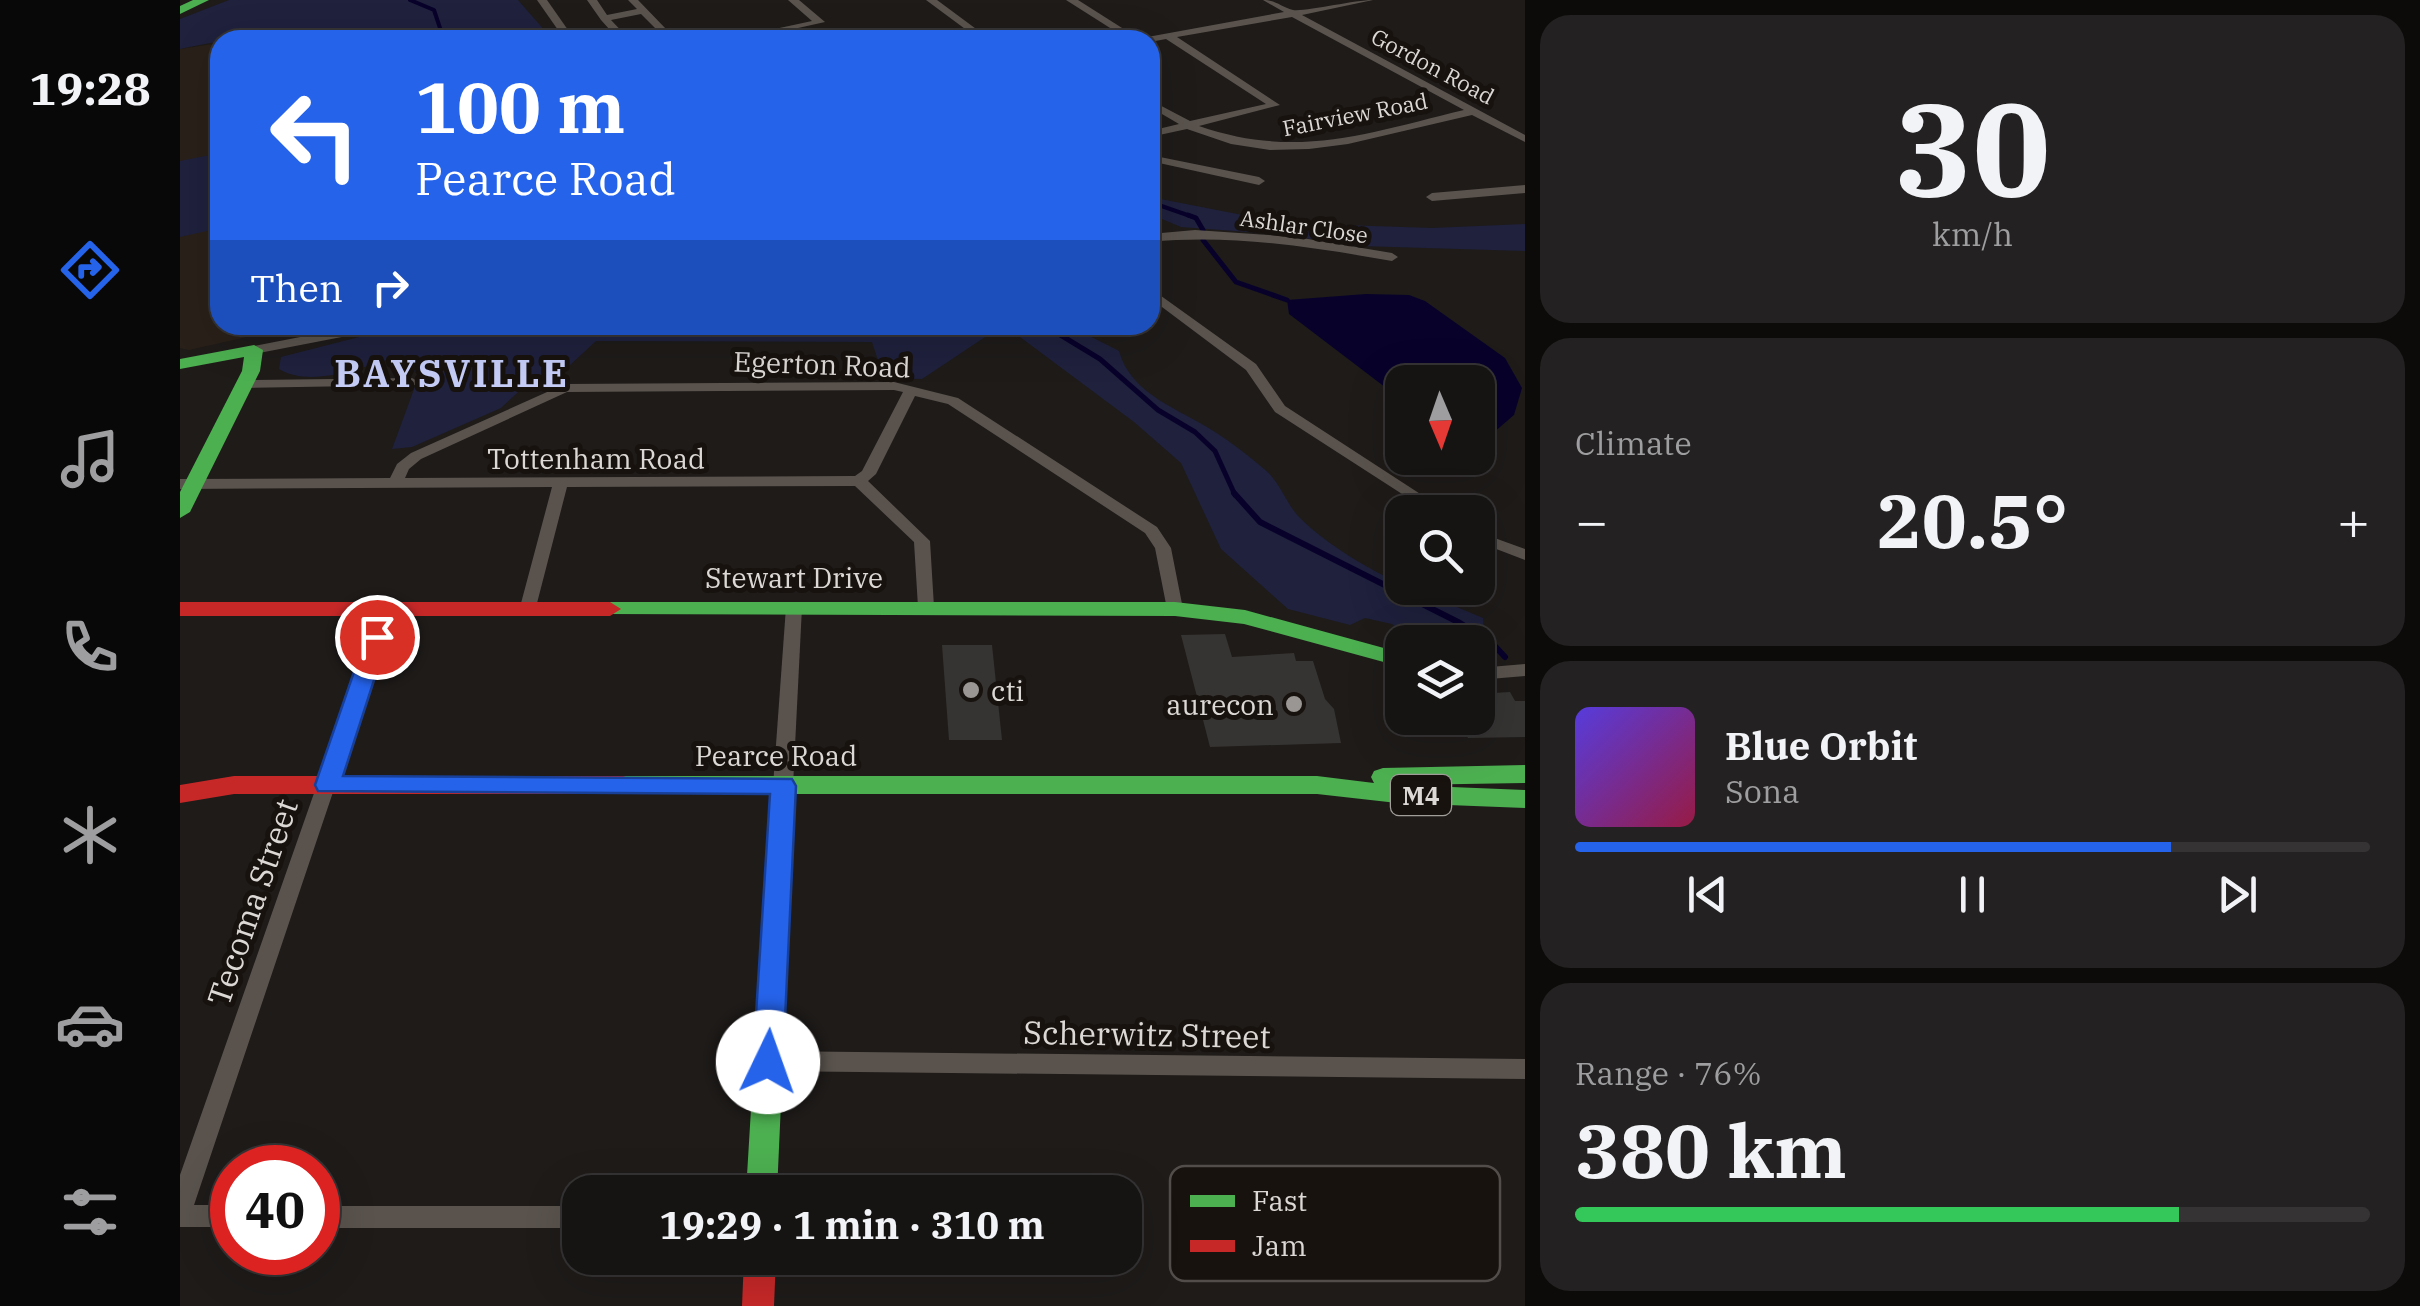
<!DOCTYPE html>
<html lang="en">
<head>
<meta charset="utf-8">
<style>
	body { margin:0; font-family:"IBM Plex Serif",serif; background:#232121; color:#f1f3f6; height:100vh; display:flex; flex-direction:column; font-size:38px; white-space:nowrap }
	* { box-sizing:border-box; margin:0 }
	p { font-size:32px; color:#9e9ea0 }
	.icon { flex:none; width:55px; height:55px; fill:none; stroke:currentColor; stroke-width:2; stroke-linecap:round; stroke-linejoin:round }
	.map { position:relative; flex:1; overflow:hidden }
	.sheet { display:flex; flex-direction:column; gap:15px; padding:15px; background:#0c0b0a; width:895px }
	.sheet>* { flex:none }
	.hud { position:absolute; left:30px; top:30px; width:950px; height:305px; border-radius:30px; box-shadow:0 10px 40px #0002,0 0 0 2px #353333; background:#2563eb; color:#fff; overflow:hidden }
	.needle { width:65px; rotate:178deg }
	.tools { position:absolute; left:1205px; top:365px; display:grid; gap:20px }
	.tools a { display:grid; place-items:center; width:110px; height:110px; border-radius:20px; background:#161413; box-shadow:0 10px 40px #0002,0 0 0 2px #353333; font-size:50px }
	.speed { position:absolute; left:30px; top:1145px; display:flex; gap:20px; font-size:50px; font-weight:700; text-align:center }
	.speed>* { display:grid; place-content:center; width:130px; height:130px; border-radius:50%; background:#161413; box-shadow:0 10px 40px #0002,0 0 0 2px #353333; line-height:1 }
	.speed .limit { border:15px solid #d22; background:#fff; color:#111 }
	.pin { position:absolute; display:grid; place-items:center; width:85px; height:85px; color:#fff; margin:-42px; border:5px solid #fff; border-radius:50%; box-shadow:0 2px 10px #0007 }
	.me { position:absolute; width:110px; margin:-55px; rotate:3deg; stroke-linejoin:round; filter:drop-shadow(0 0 8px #0008) }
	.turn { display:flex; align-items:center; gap:35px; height:210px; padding:0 40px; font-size:45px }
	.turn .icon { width:130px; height:130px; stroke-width:2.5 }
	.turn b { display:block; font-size:70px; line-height:85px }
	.then { display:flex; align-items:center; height:95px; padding:0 40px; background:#0003; gap:20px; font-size:38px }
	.big { font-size:75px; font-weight:700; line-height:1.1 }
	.sheet .card { flex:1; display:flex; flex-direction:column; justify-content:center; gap:15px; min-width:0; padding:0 35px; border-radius:30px; background:#232121 }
	.sheet .dial { align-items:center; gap:0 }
	.dial b { font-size:130px; line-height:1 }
	.song { display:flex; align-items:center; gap:30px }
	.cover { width:120px; height:120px; border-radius:15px; background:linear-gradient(135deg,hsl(250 70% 55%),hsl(340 70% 35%)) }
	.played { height:10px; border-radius:5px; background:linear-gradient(90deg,#2563eb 75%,#353333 75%) }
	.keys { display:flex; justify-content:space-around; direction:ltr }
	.heat { display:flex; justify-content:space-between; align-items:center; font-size:55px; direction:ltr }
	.charge { height:15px; border-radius:8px; background:linear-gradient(90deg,#34c759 76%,#353333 0) }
	.trip { position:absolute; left:382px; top:1175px; width:580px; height:100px; border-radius:30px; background:#161413; box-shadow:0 10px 40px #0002,0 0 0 2px #353333; font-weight:700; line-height:100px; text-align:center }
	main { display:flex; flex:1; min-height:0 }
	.tabs { display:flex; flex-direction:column; width:180px; justify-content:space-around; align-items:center; background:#090808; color:#9e9ea0 }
	.tabs .icon { width:70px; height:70px }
	.tabs .current { color:#2563eb }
	.tabs b { font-size:45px; color:#f1f3f6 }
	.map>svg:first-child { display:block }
	.built { fill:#292019 }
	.green { fill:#1f213d }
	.water { fill:#08022b }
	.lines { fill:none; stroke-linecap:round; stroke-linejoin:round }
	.stream-far2 { stroke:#08022b; stroke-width:4 }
	.stream-far1 { stroke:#08022b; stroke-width:5 }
	.stream { stroke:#08022b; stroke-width:6 }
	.building { fill:#363432 }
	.street { fill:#5a534d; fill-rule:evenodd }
	.fast { fill:#4caf50; fill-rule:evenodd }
	.jam { fill:#c62828; fill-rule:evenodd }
	.route { fill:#2563eb; stroke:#184099; stroke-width:2.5 }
	.poi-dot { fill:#9a9693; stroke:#17120e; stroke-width:4 }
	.labels { text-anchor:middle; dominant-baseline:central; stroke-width:10; stroke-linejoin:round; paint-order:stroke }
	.far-street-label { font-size:22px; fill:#dcd8d5; stroke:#17120e }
	.shield { fill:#17120e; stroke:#a19d99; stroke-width:2.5 }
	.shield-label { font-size:25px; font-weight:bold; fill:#dcd8d5 }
	.street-label { font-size:28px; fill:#dcd8d5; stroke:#17120e }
	.poi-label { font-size:28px; fill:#dcd8d5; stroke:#17120e; text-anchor:start }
	.near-street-label { font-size:32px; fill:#dcd8d5; stroke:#17120e }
	.district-label { font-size:38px; font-weight:bold; letter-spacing:2.5px; fill:#c5cdf7; stroke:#17120e }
	.key { fill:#17120e; stroke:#524d4a; stroke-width:2.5 }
	.key-label { font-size:28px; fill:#dcd8d5 }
</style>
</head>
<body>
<main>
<nav class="tabs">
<b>19:28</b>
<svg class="icon current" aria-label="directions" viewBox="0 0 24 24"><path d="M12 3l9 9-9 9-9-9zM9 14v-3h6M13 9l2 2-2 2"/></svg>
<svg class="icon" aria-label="music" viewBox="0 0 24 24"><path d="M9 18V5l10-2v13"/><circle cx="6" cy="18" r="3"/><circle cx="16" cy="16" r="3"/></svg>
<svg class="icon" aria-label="phone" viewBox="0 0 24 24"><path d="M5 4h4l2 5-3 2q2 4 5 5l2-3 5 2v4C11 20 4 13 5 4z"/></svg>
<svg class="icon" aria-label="climate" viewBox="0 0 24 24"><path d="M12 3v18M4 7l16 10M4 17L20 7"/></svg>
<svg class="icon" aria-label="car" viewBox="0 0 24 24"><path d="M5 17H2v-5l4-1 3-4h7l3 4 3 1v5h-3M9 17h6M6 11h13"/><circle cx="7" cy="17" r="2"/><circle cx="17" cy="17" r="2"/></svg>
<svg class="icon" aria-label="filters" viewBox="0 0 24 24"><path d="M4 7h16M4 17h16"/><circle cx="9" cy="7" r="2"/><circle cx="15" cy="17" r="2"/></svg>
</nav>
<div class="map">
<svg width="1345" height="1306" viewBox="0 0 1345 1306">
	<rect width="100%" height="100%" fill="#1e1b19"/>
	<polygon class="built" points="40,43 40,325 120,325 9,350 0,348 0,49"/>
	<g class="green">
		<path d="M49 0H338L373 40H129C92 29 36 42 0 49V19Z"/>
		<polygon points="40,153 40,228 0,237 0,161"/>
		<polygon points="970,197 1103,223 1252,228 1345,224 1345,251 1180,246 1097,234 1001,227 970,214"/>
		<path d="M226 325H823L742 379 704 378 692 342 416 341 390 365 352 379 321 408 232 447 212 449 240 373 212 364 213 358C181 368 130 388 99 369L101 357Z"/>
		<path d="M824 325H888L939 351C951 395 1000 409 1035 432 1052 443 1069 456 1084 469 1100 481 1106 504 1120 518 1146 544 1189 570 1222 584V588H1231L1303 618 1306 658 1298 656V642H1234L1212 624 1185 618 1170 625 1108 609 1041 549 1001 463 954 422Z"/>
	</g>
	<polygon class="water" points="1186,294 1229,295 1245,301 1325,358 1342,388 1334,415 1313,433 1298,433 1298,382 1222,382 1222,399 1218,397 1109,314 1107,300"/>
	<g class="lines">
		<g class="stream-far2">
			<polyline points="230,0 254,10 264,40"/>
			<polyline points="970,202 1016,218"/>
		</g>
		<g class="stream-far1">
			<polyline points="1008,215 1016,218 1023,230"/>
			<polyline points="1023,240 1056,282 1107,300"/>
			<polyline points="864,325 920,359 978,410 1015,432 1035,451 1055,495"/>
		</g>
		<polyline class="stream" points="1054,493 1080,522 1280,623 1311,642 1325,657"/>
	</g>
	<g class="building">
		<polygon points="1045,634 1052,657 1114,653 1116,661 1133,661 1145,699 1154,709 1161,743 1030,747 1001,635"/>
		<polygon points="762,645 812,645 822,740 769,740"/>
		<polygon points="1330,692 1335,701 1345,701 1345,737 1288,738 1277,718 1298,718 1298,694"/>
	</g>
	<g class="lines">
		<g class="street">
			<polygon points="357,0 367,0 395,40 385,40"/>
			<polygon points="407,0 417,0 427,15 457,9 448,0 458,0 486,29 478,31 461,14 431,20 450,40 439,40 421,20"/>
			<polygon points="608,0 619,0 645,22 564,40 544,40 632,21"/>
			<polygon points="746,0 757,0 811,40 800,40"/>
			<polygon points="886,0 898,0 961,40 949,40"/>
			<path d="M1083 0C1096 0 1101 7 1113 10 1125 12 1174 0 1193 0L1122 15 1345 135V142L1292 115 1168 144 1129 149 1090 150 1051 144 1007 129 970 137V131L999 124 970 107V100L1010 121 1086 104 986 39 970 42V40H961L962 38 1104 12ZM1112 17 1284 110C1188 133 1117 160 1019 126L1100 105 997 37Z"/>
			<polygon points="970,155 1079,177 1085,181 1079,185 970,161"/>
			<polygon points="1345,185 1345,193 1252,201 1246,197 1252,193"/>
			<path d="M1015 230 1116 237 1212 253 1218 257 1212 261C1131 247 1052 234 970 242V234Z"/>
			<polygon points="970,288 1076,364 1105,406 1268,512 1250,512 1095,412 1066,370 970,298"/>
			<polygon points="182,325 210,325 203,329 74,354 67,350 74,346"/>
			<polygon points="232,378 239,382 237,385 64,388 57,384 64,380"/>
			<path d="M714 382 778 398 977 527 991 548 1003 609 1001 613H989L987 609 975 548 965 533 768 404 735 396 696 474 688 481 750 541 754 607 746 612 738 607 734 542 675 486 387 487 356 607 348 612 340 607 372 487 0 489V479L210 478 217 464 231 453 385 384ZM714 390 723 392 682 471 675 476 225 478 229 469 241 459 387 392Z"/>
			<polygon points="1298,532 1345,549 1345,560 1298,542"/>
			<polygon points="614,602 622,607 613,786 610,791 596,791 593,786 606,607"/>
			<polygon points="207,603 215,608 14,1205 52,1205 52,1227 0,1227 0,1175 199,608"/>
			<polygon points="1345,664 1345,676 1298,680 1298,668"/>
			<polygon points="588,1051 1345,1059 1345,1079 588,1071 580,1068 577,1061 580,1054"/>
			<rect x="138" y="1206" width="262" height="22"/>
		</g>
		<g class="fast">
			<polygon points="13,0 29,0 0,14 0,6"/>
			<polygon points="74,345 83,350 80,371 10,512 0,518 0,492 62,371 64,357 0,369 0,359"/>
			<polygon points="430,602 995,602 1065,610 1222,653 1222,667 1064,624 995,616 422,614 419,609 422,604"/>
			<polygon points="1345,765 1345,783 1223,785 1345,790 1345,808 1217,803 1137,794 615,794 597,1192 566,1192 590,794 443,794 434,791 431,785 434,779 443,776 1137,776 1194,783 1191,777 1194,771 1203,768"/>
		</g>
		<g class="jam">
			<polygon points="0,602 430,602 441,609 430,616 0,616"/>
			<polygon points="54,776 443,776 452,779 455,785 452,791 443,794 54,794 0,803 0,785"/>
			<polygon points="564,1258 596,1258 594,1306 562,1306"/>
		</g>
	</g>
	<polygon class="route" points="197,630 208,637 163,776 612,779 616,786 603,1062 598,1070 588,1074 578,1070 573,1062 590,794 138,791 135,785 186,637"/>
	<g class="poi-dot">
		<circle cx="791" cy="690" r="10"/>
		<circle cx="1114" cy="704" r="10"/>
	</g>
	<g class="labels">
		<g class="far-street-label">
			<text transform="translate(1253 66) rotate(28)">Gordon Road</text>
			<text transform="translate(1175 114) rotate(-11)">Fairview Road</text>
			<text transform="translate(1124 226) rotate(8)">Ashlar Close</text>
		</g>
		<rect class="shield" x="1211" y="775" width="60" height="40" rx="8"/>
		<g class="shield-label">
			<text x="1241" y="795">M4</text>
		</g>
		<g class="street-label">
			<text transform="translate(642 364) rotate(2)">Egerton Road</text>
			<text x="416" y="458">Tottenham Road</text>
			<text x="614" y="577">Stewart Drive</text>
			<text x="596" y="755">Pearce Road</text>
		</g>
		<g class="poi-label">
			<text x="811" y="690">cti</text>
			<text x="1094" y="704" text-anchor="end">aurecon</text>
		</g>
		<g class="near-street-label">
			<text transform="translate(72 902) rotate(-71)">Tecoma Street</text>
			<text transform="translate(967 1034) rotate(1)">Scherwitz Street</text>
		</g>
		<g class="district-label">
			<text x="272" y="372">BAYSVILLE</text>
		</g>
	</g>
	<rect x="990" y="1166" width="330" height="115" rx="15" class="key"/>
	<rect x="1010" y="1195" width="45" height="12" fill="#4caf50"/>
	<rect x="1010" y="1240" width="45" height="12" fill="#c62828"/>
	<g class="key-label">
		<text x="1072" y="1211">Fast</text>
		<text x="1072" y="1256">Jam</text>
	</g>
</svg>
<div class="tools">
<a><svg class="needle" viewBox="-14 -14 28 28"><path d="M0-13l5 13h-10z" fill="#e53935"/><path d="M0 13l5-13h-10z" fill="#9e9ea0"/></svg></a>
<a><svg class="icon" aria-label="search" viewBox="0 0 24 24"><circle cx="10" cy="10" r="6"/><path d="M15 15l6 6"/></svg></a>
<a><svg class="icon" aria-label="layers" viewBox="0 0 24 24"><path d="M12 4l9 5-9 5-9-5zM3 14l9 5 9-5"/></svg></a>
</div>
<div class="speed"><div class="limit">40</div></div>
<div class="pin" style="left:197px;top:637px;background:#d93025"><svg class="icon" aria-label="arrive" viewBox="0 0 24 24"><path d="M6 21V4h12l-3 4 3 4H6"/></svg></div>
<svg class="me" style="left:588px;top:1062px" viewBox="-20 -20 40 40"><circle r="19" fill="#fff"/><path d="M0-13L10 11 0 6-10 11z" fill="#2563eb"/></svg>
<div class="trip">19:29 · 1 min · 310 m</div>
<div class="hud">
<div class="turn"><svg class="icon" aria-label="left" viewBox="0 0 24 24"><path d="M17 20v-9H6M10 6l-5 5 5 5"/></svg><div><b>100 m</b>Pearce Road</div></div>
<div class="then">Then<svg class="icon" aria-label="right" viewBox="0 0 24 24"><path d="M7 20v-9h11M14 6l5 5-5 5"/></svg></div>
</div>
</div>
<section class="sheet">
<div class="card dial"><b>30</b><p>km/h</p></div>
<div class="card"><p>Climate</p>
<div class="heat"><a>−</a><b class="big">20.5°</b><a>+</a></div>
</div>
<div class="card">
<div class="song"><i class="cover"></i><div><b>Blue Orbit</b><p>Sona</p></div></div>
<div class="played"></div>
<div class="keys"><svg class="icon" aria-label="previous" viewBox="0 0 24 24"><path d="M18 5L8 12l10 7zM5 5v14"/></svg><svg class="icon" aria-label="pause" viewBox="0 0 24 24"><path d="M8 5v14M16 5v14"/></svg><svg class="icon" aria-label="next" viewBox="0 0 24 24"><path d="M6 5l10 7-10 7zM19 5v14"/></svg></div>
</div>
<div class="card"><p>Range · 76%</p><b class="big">380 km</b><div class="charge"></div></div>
</section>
</main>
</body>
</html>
